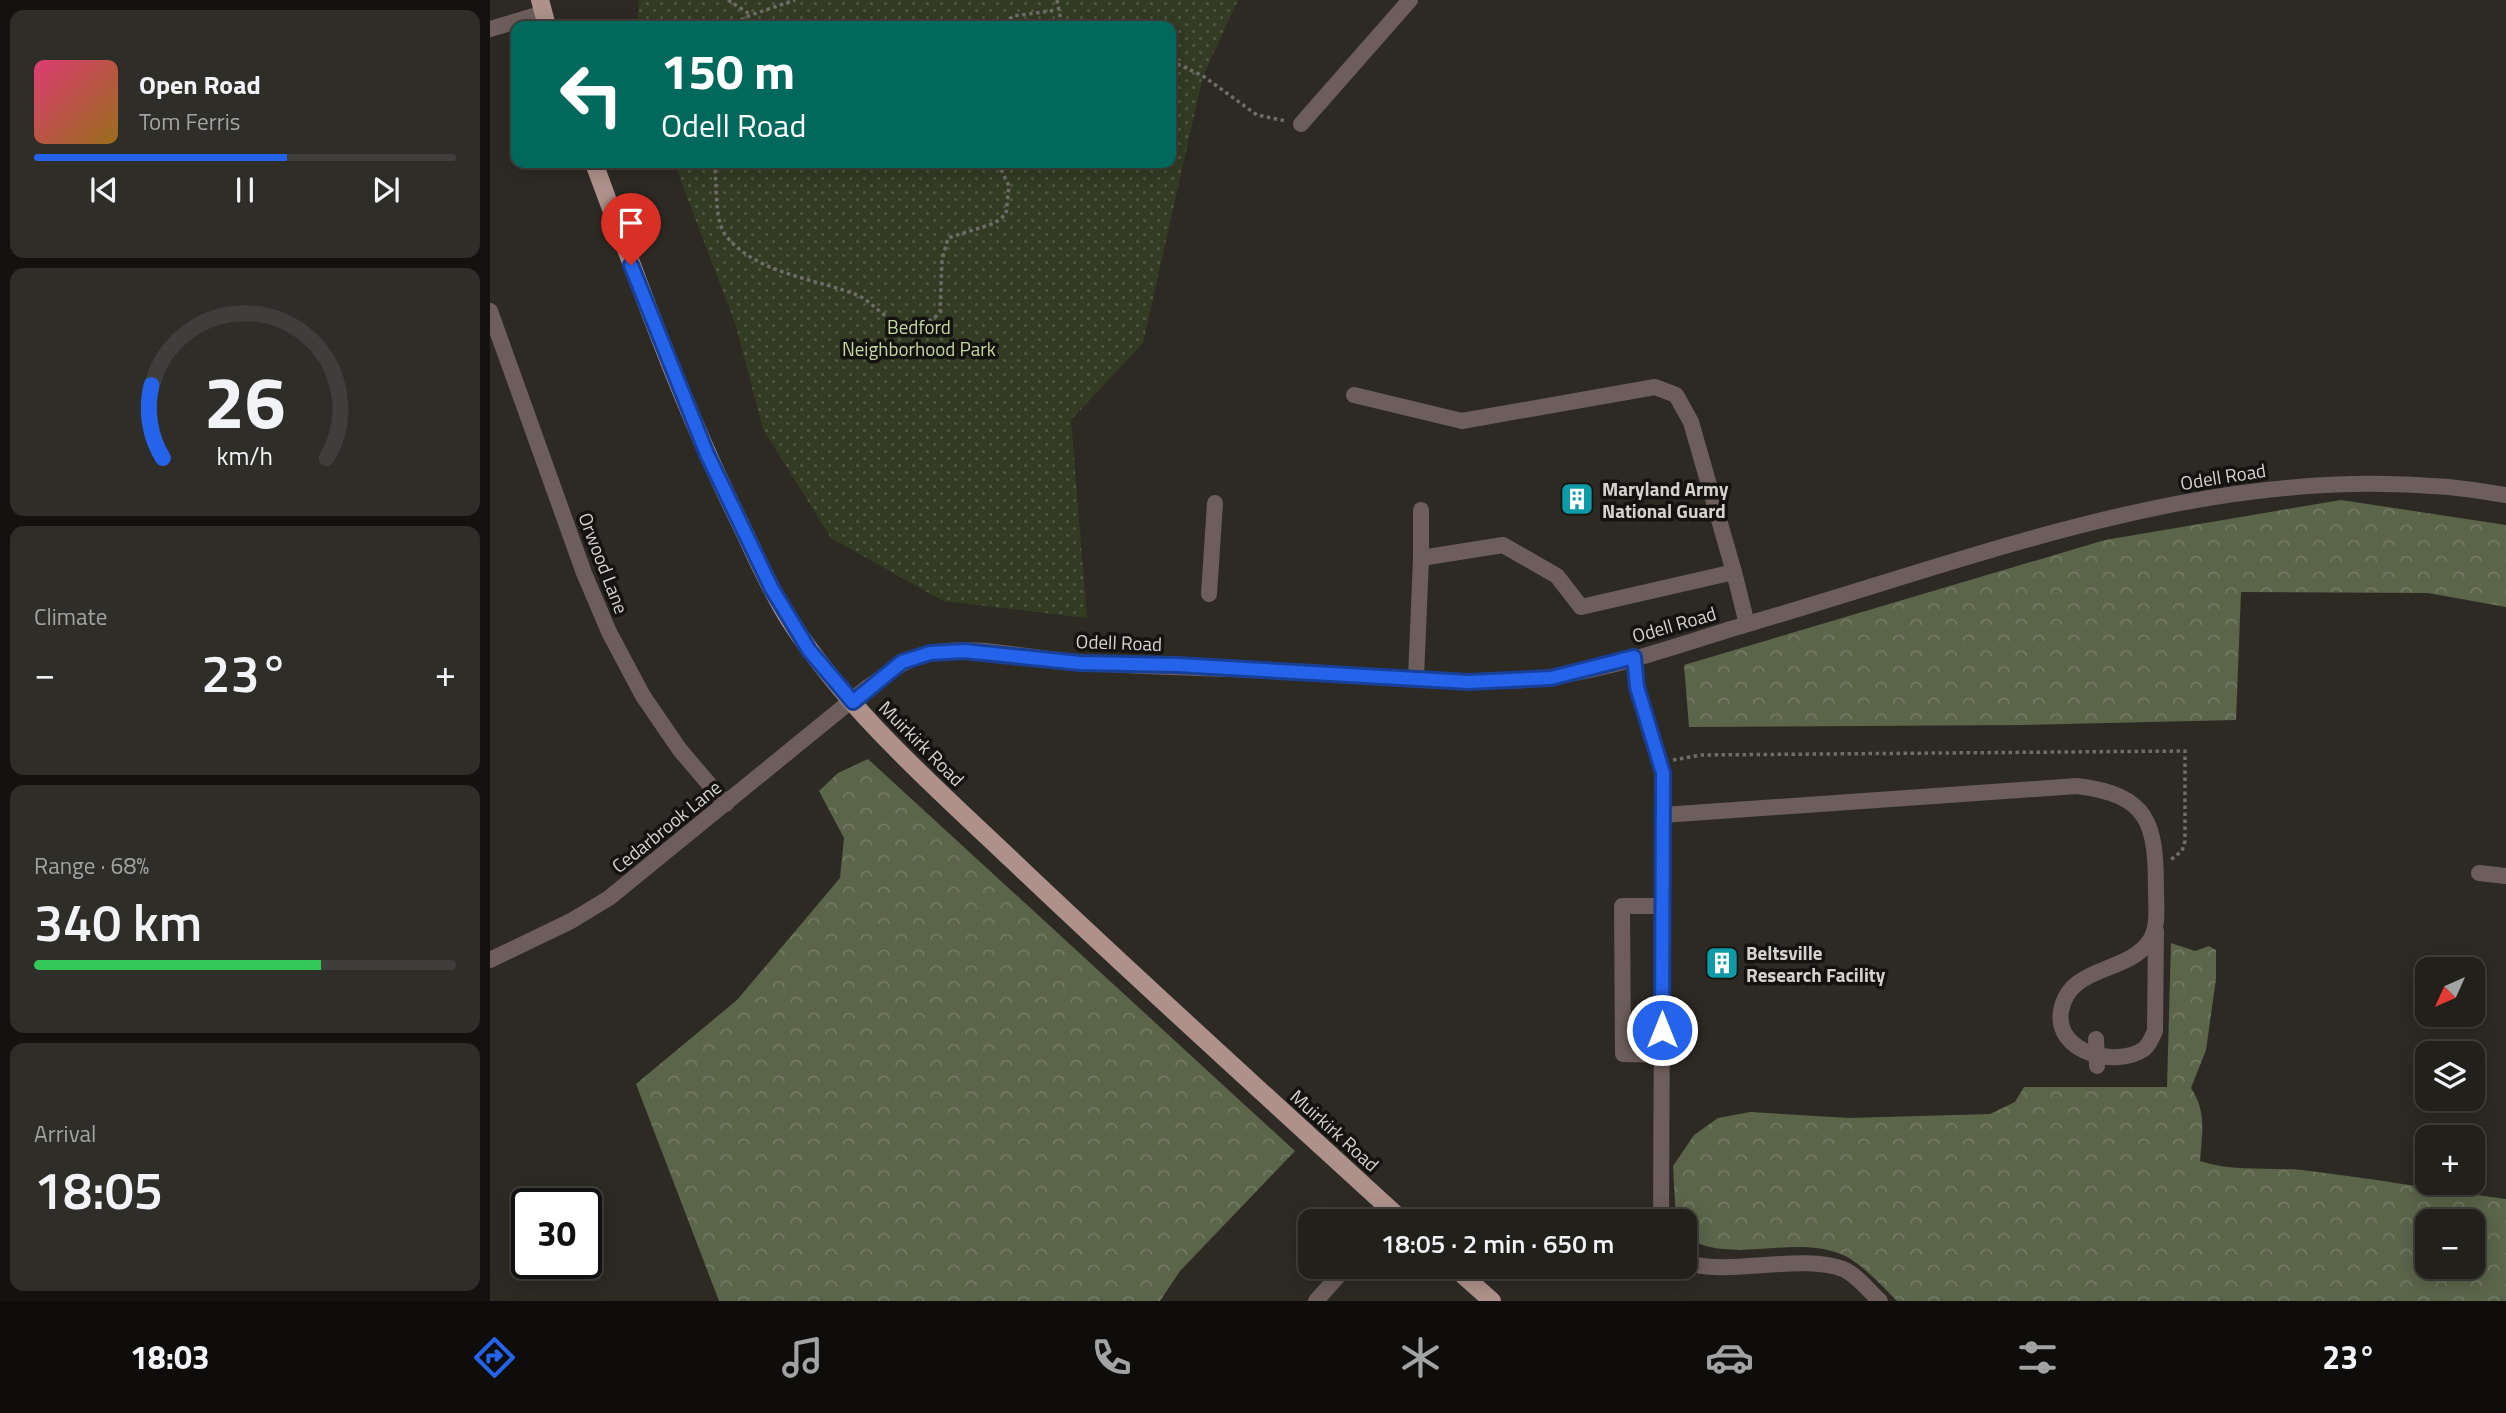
<!DOCTYPE html>
<html lang="en">
<head>
<meta charset="utf-8">
<style>
	body { margin:0; font-family:"Titillium Web",sans-serif; background:#2e2d28; color:#f1f3f6; height:100vh; display:flex; flex-direction:column; font-size:26px; white-space:nowrap }
	* { box-sizing:border-box; margin:0 }
	p { font-size:23px; color:#a2a3a3 }
	.icon { flex:none; width:38px; height:38px; fill:none; stroke:currentColor; stroke-width:2; stroke-linecap:round; stroke-linejoin:round }
	.map { position:relative; flex:1; overflow:hidden }
	.side { display:flex; flex-direction:column; gap:10px; padding:10px; background:#13120f; width:490px }
	.side>* { flex:none }
	.banner { position:absolute; left:21px; top:21px; width:665px; height:147px; border-radius:14px; box-shadow:0 4px 18px #0003,0 0 0 2px #3f3e3a; background:#00695c; color:#fff; overflow:hidden }
	.needle { width:46px; rotate:225deg }
	.controls { position:absolute; left:1925px; top:957px; display:grid; gap:14px }
	.controls a { display:grid; place-items:center; width:70px; height:70px; border-radius:14px; background:#22201b; box-shadow:0 4px 18px #0003,0 0 0 2px #3f3e3a; font-size:35px }
	.speed { position:absolute; left:21px; top:1188px; display:flex; gap:14px; font-size:35px; font-weight:700; text-align:center }
	.speed>* { display:grid; place-content:center; width:91px; height:91px; border-radius:50%; background:#22201b; box-shadow:0 4px 18px #0003,0 0 0 2px #3f3e3a; line-height:1 }
	.speed .limit { border:4px solid #111; border-radius:10px; background:#fff; color:#111 }
	.pin { position:absolute; display:grid; place-items:center; width:60px; height:60px; color:#fff; margin:-72px -30px; border-radius:50% 50% 50% 0; rotate:-45deg; box-shadow:0 0 7px #0007 }
	.pin .icon { rotate:45deg }
	.me { position:absolute; width:77px; margin:-38px; rotate:0deg; stroke-linejoin:round; filter:drop-shadow(0 0 5px #0008) }
	.turn { display:flex; align-items:center; gap:24px; height:147px; padding:0 35px; font-size:32px }
	.turn .icon { width:91px; height:91px; stroke-width:2.5 }
	.turn b { display:block; font-size:49px; line-height:60px }
	.big { font-size:52px; font-weight:600; line-height:1.1 }
	.side .card { flex:1; display:flex; flex-direction:column; justify-content:center; gap:10px; min-width:0; padding:0 24px; border-radius:14px; background:#2e2d28 }
	.side .dial { align-items:center; gap:0 }
	.dial svg { height:182px; overflow:visible; fill:none; stroke:#3f3e3a; stroke-width:7; stroke-linecap:round; text-anchor:middle }
	.dial text { fill:#f1f3f6; stroke:none }
	.song { display:flex; align-items:center; gap:21px }
	.cover { width:84px; height:84px; border-radius:10px; background:linear-gradient(135deg,hsl(340 70% 55%),hsl(40 70% 35%)) }
	.played { height:7px; border-radius:4px; background:linear-gradient(90deg,#2563eb 60%,#3f3e3a 60%) }
	.keys { display:flex; justify-content:space-around; direction:ltr }
	.heat { display:flex; justify-content:space-between; align-items:center; font-size:38px; direction:ltr }
	.charge { height:10px; border-radius:5px; background:linear-gradient(90deg,#34c759 68%,#3f3e3a 0) }
	.trip { position:absolute; left:808px; top:1209px; width:399px; height:70px; border-radius:14px; background:#22201b; box-shadow:0 4px 18px #0003,0 0 0 2px #3f3e3a; font-weight:600; line-height:70px; text-align:center }
	.tabs { display:flex; height:112px; justify-content:space-around; align-items:center; background:#0e0d0b; color:#a2a3a3 }
	.tabs .icon { width:49px; height:49px }
	.tabs .on { color:#2563eb }
	.tabs b { font-size:32px; color:#f1f3f6 }
	main { display:flex; flex:1; min-height:0 }
	.map>svg:first-child { display:block }
	.grass { fill:url(#grass-dots) }
	.forest { fill:url(#forest-crowns); fill-rule:evenodd }
	.lines { fill:none; stroke-linecap:round; stroke-linejoin:round }
	.path { stroke:#706d68; stroke-width:3.5; stroke-dasharray:3.5 3.5; stroke-linecap:butt }
	.minor { stroke:#6d5e5b; stroke-width:16 }
	.major { stroke:#ae918b; stroke-width:18 }
	.route-casing { stroke:#184099; stroke-width:18 }
	.route { stroke:#2563eb; stroke-width:12 }
	.labels { text-anchor:middle; dominant-baseline:central; stroke-width:7; stroke-linejoin:round; paint-order:stroke }
	.park-label { font-size:19px; fill:#c4d7a2; stroke:#141310 }
	.street-label { font-size:19px; fill:#d5d3d0; stroke:#141310 }
	.poi-label { font-size:19px; font-weight:bold; fill:#d5d3d0; stroke:#141310; text-anchor:start }
</style>
</head>
<body>
<main>
<section class="side">
<div class="card">
<div class="song"><i class="cover"></i><div><b>Open Road</b><p>Tom Ferris</p></div></div>
<div class="played"></div>
<div class="keys"><svg class="icon" aria-label="previous" viewBox="0 0 24 24"><path d="M18 5L8 12l10 7zM5 5v14"/></svg><svg class="icon" aria-label="pause" viewBox="0 0 24 24"><path d="M8 5v14M16 5v14"/></svg><svg class="icon" aria-label="next" viewBox="0 0 24 24"><path d="M6 5l10 7-10 7zM19 5v14"/></svg></div>
</div>
<div class="card dial"><svg viewBox="0 0 100 80">
<path d="M14 69A42 42 0 1 1 86 69"/>
<path d="M14 69A42 42 0 0 1 9 37" stroke="#2563eb"/>
<text x="50" y="56" font-size="32" font-weight="700">26</text>
<text x="50" y="72" font-size="11">km/h</text>
</svg></div>
<div class="card"><p>Climate</p>
<div class="heat"><a>−</a><b class="big">23°</b><a>+</a></div>
</div>
<div class="card"><p>Range · 68%</p><b class="big">340 km</b><div class="charge"></div></div>
<div class="card"><p>Arrival</p><b class="big">18:05</b></div>
</section>
<div class="map">
<svg width="2016" height="1301" viewBox="0 0 2016 1301">
	<defs>
		<pattern id="grass-dots" width="8" height="8" patternUnits="userSpaceOnUse" patternTransform="scale(1.75)"><rect width="8" height="8" fill="#333b23"/><path d="M2 2h.1M6 6h.1" fill="none" stroke="#505642" stroke-width="1.8" stroke-linecap="round"/></pattern>
		<pattern id="forest-crowns" width="20" height="18" patternUnits="userSpaceOnUse" patternTransform="scale(1.75)"><rect width="20" height="18" fill="#5b654a"/><path d="M2 6a3 3 0 1 1 6 0M12 15a3 3 0 1 1 6 0" fill="none" stroke="#727a63"/></pattern>
	</defs>
	<rect width="100%" height="100%" fill="#2d2a24"/>
	<polygon class="grass" points="149,0 748,0 713,76 653,343 581,420 597,618 453,601 341,538 273,429 245,323 184,163 681,163 681,26 147,26"/>
	<g class="forest">
		<polygon points="1851,500 2016,525 2016,607 1938,593 1751,592 1746,720 1533,725 1199,727 1194,665 1615,540"/>
		<polygon points="378,759 805,1151 690,1271 670,1301 229,1301 146,1084 247,1000 350,878 354,838 329,791 348,773"/>
		<path d="M1681 943 1705 951 1719 946 1726 950V979L1716 1050 1701 1088C1717 1112 1712 1134 1710 1161 1743 1172 1778 1167 1812 1170 1880 1178 1948 1190 2016 1199V1301H1407C1392 1286 1377 1269 1359 1258 1310 1230 1239 1268 1195 1236V1222L1186 1221 1183 1166 1204 1135 1228 1118 1260 1112 1359 1118 1500 1114 1525 1102 1534 1087H1677ZM1937 1222H1983V1267H1937Z"/>
	</g>
	<g class="lines">
		<g class="path">
			<polyline points="238,0 261,15"/>
			<polyline points="567,0 572,26"/>
			<polyline points="238,26 261,15 305,0"/>
			<polyline points="507,26 524,16 567,10"/>
			<polyline points="681,61 713,76 767,115 796,121"/>
			<path d="M224 163C228 184 223 218 236 236 267 274 324 278 367 295 383 302 394 320 412 323 427 326 440 324 450 312L452 260 458 238 505 223 516 214 519 186 508 163"/>
			<polyline points="1183,760 1211,755 1695,751 1695,841 1692,851 1679,861"/>
		</g>
		<g class="minor">
			<polyline points="0,29 54,13"/>
			<polyline points="811,124 920,0"/>
			<polyline points="0,311 94,573 119,632 153,696 190,750 236,804"/>
			<polyline points="864,395 972,421 1165,387 1186,395 1201,422 1244,572"/>
			<polyline points="931,510 931,558"/>
			<polyline points="719,594 725,503"/>
			<polyline points="1144,657 1147,687 1173,773 1171,1222"/>
			<polyline points="926,678 931,558 1013,545 1067,576 1091,607 1244,572 1257,624"/>
			<path d="M1173 815 1587 786C1660 795 1666 824 1666 891 1666 908 1669 928 1659 942 1636 974 1579 965 1571 1011 1564 1053 1627 1068 1654 1049 1659 1045 1662 1038 1665 1031L1666 931"/>
			<polyline points="1989,873 2016,876"/>
			<path d="M0 960 81 921 119 898 378 687C398 674 413 660 436 654 484 643 539 659 587 662 661 668 739 668 814 672 886 676 960 685 1032 680 1110 675 1186 645 1261 623 1506 552 1756 449 2016 495"/>
			<polyline points="1606,1039 1607,1066"/>
			<polyline points="1172,1055 1133,1054 1132,906 1172,906"/>
			<path d="M1195 1262C1234 1277 1312 1253 1353 1269 1366 1274 1380 1292 1390 1301"/>
			<polyline points="826,1301 856,1267"/>
		</g>
		<g class="major">
			<polyline points="50,0 57,26"/>
			<path d="M104 163C149 284 193 407 250 523 266 556 280 590 300 621 359 712 444 786 522 860 651 983 783 1102 914 1222"/>
			<polyline points="964,1267 1002,1301"/>
		</g>
	</g>
	<g class="lines">
		<defs>
			<polyline id="route" points="141,265 217,454 282,589 319,650 363,702 412,662 440,653 474,651 590,663 687,665 979,682 1061,678 1144,657 1147,687 1173,773 1172,1030"/>
		</defs>
		<use href="#route" class="route-casing"/>
		<use href="#route" class="route"/>
	</g>
	<defs>
		<symbol id="building-square" viewBox="-11 -11 22 22"><rect x="-9" y="-9" width="18" height="18" rx="4" fill="#0f9aa8" stroke="#141310"/><path d="M-4-6H4V6H1V3H-1V6H-4ZM-2.5-4.3h1.7v1.8h-1.7ZM.8-4.3h1.7v1.8H.8ZM-2.5-1h1.7V.8h-1.7ZM.8-1h1.7V.8H.8Z" fill="#fff"/></symbol>
	</defs>
	<g fill-rule="evenodd">
		<use href="#building-square" x="1068" y="480" width="38" height="38"/>
		<use href="#building-square" x="1213" y="944" width="38" height="38"/>
	</g>
	<g class="labels">
		<g class="park-label">
			<text x="429" y="326">Bedford<tspan x="429" dy="22">Neighborhood Park</tspan></text>
		</g>
		<g class="street-label">
			<text transform="translate(1733 476) rotate(-9)">Odell Road</text>
			<text transform="translate(114 563) rotate(69)">Orwood Lane</text>
			<text transform="translate(1184 624) rotate(-16)">Odell Road</text>
			<text transform="translate(629 642) rotate(2)">Odell Road</text>
			<text transform="translate(432 743) rotate(45)">Muirkirk Road</text>
			<text transform="translate(176 826) rotate(-39)">Cedarbrook Lane</text>
			<text transform="translate(845 1130) rotate(42)">Muirkirk Road</text>
		</g>
		<g class="poi-label">
			<text x="1112" y="488">Maryland Army<tspan x="1112" dy="22">National Guard</tspan></text>
			<text x="1256" y="952">Beltsville<tspan x="1256" dy="22">Research Facility</tspan></text>
		</g>
	</g>
</svg>
<div class="controls">
<a><svg class="needle" viewBox="-14 -14 28 28"><path d="M0-13l5 13h-10z" fill="#e53935"/><path d="M0 13l5-13h-10z" fill="#a2a3a3"/></svg></a>
<a><svg class="icon" aria-label="layers" viewBox="0 0 24 24"><path d="M12 4l9 5-9 5-9-5zM3 14l9 5 9-5"/></svg></a>
<a>+</a>
<a>−</a>
</div>
<div class="speed"><div class="limit">30</div></div>
<div class="pin" style="left:141px;top:265px;background:#d93025"><svg class="icon" aria-label="arrive" viewBox="0 0 24 24"><path d="M6 21V4h12l-3 4 3 4H6"/></svg></div>
<svg class="me" style="left:1172px;top:1030px" viewBox="-20 -20 40 40"><circle r="17" fill="#2563eb" stroke="#fff" stroke-width="3"/><path d="M0-11L8 9 0 5-8 9z" fill="#fff"/></svg>
<div class="trip">18:05 · 2 min · 650 m</div>
<div class="banner">
<div class="turn"><svg class="icon" aria-label="left" viewBox="0 0 24 24"><path d="M17 20v-9H6M10 6l-5 5 5 5"/></svg><div><b>150 m</b>Odell Road</div></div>
</div>
</div>
</main>
<nav class="tabs">
<b>18:03</b>
<svg class="icon on" aria-label="directions" viewBox="0 0 24 24"><path d="M12 3l9 9-9 9-9-9zM9 14v-3h6M13 9l2 2-2 2"/></svg>
<svg class="icon" aria-label="music" viewBox="0 0 24 24"><path d="M9 18V5l10-2v13"/><circle cx="6" cy="18" r="3"/><circle cx="16" cy="16" r="3"/></svg>
<svg class="icon" aria-label="phone" viewBox="0 0 24 24"><path d="M5 4h4l2 5-3 2q2 4 5 5l2-3 5 2v4C11 20 4 13 5 4z"/></svg>
<svg class="icon" aria-label="climate" viewBox="0 0 24 24"><path d="M12 3v18M4 7l16 10M4 17L20 7"/></svg>
<svg class="icon" aria-label="car" viewBox="0 0 24 24"><path d="M5 17H2v-5l4-1 3-4h7l3 4 3 1v5h-3M9 17h6M6 11h13"/><circle cx="7" cy="17" r="2"/><circle cx="17" cy="17" r="2"/></svg>
<svg class="icon" aria-label="filters" viewBox="0 0 24 24"><path d="M4 7h16M4 17h16"/><circle cx="9" cy="7" r="2"/><circle cx="15" cy="17" r="2"/></svg>
<b>23°</b>
</nav>
</body>
</html>
